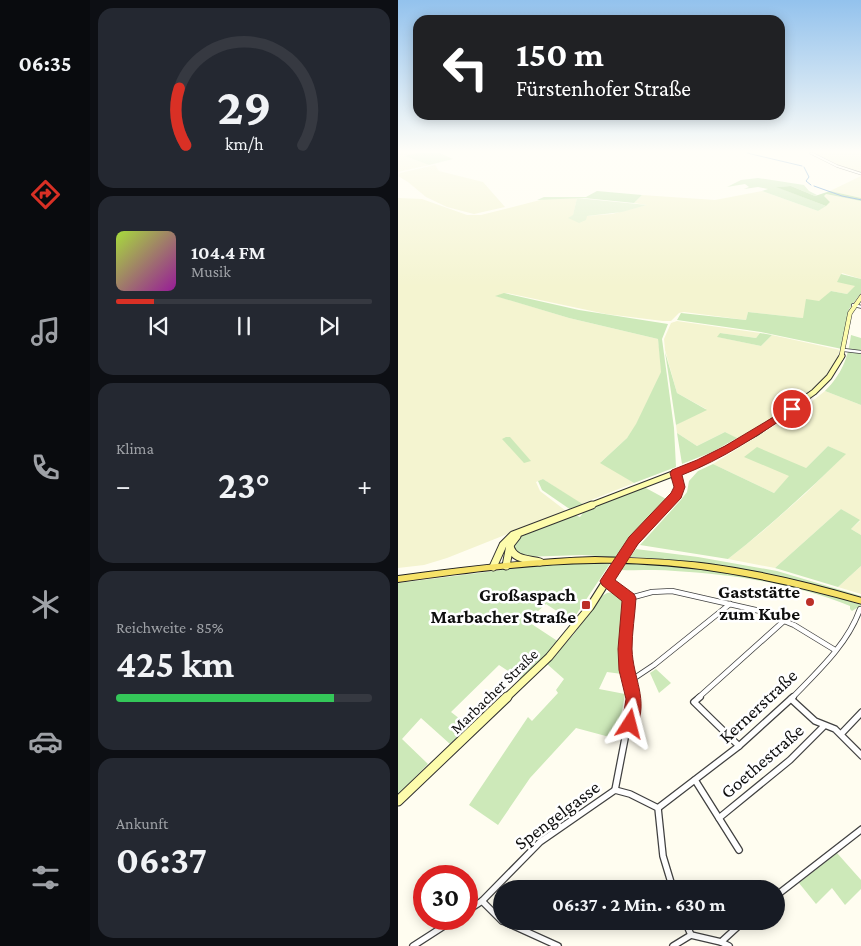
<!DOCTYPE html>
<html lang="de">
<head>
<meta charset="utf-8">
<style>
	body { margin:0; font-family:"Crimson Pro",serif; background:#242831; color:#f1f3f6; height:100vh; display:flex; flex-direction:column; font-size:19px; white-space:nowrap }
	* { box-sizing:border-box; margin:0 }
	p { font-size:16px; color:#9ea1a6 }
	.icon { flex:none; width:28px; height:28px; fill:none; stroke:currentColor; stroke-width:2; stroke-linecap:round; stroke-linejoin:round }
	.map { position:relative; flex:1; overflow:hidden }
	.drawer { display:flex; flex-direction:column; gap:8px; padding:8px; background:#0d0f14; width:308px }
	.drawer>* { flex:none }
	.banner { position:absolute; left:15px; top:15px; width:372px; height:105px; border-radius:15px; box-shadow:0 2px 12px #0003; background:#202124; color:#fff; overflow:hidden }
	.speed { position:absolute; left:15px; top:865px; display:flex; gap:10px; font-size:25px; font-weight:700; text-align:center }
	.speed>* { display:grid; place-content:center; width:65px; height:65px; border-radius:50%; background:#171b24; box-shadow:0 2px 12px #0003; line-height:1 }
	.speed .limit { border:8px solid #d22; background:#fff; color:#111 }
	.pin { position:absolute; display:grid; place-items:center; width:42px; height:42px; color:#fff; margin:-21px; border:2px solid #fff; border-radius:50%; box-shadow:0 1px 5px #0007 }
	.me { position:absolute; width:55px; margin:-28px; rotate:9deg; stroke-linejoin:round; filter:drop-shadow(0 0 4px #0008) }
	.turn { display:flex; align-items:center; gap:18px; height:105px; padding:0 20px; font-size:22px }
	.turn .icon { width:65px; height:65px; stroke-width:2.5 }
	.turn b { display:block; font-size:35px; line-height:42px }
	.big { font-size:38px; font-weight:700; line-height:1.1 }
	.drawer .tile { flex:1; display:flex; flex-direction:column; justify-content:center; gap:8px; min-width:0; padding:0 18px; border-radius:15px; background:#242831 }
	.drawer .dial { align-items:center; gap:0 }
	.dial svg { height:130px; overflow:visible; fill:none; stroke:#363941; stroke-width:7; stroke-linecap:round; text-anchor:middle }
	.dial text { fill:#f1f3f6; stroke:none }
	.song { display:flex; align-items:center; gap:15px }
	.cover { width:60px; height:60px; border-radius:8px; background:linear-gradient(135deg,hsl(80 70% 55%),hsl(300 70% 35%)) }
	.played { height:5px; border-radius:2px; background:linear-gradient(90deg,#d93025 15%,#363941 15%) }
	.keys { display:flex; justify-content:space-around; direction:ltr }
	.heat { display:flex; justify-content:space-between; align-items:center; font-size:28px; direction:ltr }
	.charge { height:8px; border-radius:4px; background:linear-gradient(90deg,#34c759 85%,#363941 0) }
	.trip { position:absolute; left:95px; top:880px; width:292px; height:50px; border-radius:25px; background:#171b24; box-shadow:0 2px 12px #0003; font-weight:700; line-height:50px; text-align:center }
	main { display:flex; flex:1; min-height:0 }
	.dock { display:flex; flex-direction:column; width:90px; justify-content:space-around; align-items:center; background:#090b0e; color:#9ea1a6 }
	.dock .icon { width:35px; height:35px }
	.dock .on { color:#d93025 }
	.dock b { font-size:22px; color:#f1f3f6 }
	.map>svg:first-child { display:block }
	.farmland { fill:#f4f4d0 }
	.green { fill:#cde9b9 }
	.forest { fill:#b0d999 }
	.pitch { fill:#e0f0cb }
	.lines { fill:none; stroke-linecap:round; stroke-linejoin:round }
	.stream { stroke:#3d84cb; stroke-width:1 }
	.street-far3-casing { stroke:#414141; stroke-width:3 }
	.street-far2-casing { stroke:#414141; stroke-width:4 }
	.street-far1-casing { stroke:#414141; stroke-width:6 }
	.street-casing { stroke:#414141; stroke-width:8 }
	.secondary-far3-casing { stroke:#303030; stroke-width:5 }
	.secondary-far2-casing { stroke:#303030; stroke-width:7 }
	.secondary-far1-casing { stroke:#303030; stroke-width:9 }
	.secondary-casing { stroke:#303030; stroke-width:11 }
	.primary-casing { stroke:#1f1f1f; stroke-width:2 }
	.street-far3 { stroke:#fff; stroke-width:2 }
	.street-far2 { stroke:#fff; stroke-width:2.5 }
	.street-far1 { stroke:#fff; stroke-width:4.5 }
	.street { stroke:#fff; stroke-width:5.5 }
	.secondary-far3 { stroke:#fdfcac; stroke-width:4 }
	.secondary-far2 { stroke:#fdfcac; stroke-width:5 }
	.secondary-far1 { stroke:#fdfcac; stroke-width:7 }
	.secondary { stroke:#fdfcac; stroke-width:9 }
	.primary { fill:#f6e268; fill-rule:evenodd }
	.secondary-bridge-casing { stroke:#303030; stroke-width:9; stroke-linecap:butt }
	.secondary-bridge { stroke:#fdfcac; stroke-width:7 }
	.route { fill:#d93025; stroke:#8d1f18 }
	.poi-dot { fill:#bc3028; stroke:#fff; stroke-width:2 }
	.labels { text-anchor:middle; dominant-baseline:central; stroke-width:5; stroke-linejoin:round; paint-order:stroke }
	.street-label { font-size:16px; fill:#0e0e0e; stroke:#fff }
	.near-poi-label { font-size:19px; font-weight:bold; fill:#0e0e0e; stroke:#fff; text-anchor:end }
	.near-street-label { font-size:19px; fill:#0e0e0e; stroke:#fff }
</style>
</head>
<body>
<main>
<nav class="dock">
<b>06:35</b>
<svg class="icon on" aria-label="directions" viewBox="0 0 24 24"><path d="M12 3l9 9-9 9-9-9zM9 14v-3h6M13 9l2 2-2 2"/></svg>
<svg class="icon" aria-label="music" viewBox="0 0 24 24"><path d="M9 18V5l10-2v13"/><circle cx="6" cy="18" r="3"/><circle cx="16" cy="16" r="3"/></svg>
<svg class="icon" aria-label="phone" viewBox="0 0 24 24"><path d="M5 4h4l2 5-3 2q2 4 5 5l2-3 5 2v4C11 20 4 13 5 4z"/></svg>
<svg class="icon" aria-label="climate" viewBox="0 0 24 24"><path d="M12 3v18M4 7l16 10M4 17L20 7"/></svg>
<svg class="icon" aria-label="car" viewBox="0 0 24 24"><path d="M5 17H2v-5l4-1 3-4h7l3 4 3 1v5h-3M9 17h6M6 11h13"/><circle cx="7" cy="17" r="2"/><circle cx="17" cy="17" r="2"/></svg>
<svg class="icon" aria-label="filters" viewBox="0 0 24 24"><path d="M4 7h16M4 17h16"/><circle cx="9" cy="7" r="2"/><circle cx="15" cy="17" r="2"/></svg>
</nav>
<section class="drawer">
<div class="tile dial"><svg viewBox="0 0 100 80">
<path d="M14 69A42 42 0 1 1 86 69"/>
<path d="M14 69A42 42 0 0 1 10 34" stroke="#d93025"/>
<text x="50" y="56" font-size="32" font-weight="700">29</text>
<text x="50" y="72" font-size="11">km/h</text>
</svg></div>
<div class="tile">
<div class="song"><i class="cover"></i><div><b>104.4 FM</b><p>Musik</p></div></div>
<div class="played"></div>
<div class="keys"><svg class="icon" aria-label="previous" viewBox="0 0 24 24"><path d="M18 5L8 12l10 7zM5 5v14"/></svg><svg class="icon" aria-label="pause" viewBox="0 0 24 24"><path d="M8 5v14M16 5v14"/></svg><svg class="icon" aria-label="next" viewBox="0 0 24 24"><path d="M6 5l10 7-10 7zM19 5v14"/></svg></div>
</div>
<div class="tile"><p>Klima</p>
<div class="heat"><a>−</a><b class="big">23°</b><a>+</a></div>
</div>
<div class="tile"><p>Reichweite · 85%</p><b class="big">425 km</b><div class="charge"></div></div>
<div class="tile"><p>Ankunft</p><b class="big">06:37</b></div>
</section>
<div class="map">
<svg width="464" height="946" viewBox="0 0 464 946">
	<rect width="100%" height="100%" fill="#fffdf0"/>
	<g class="farmland">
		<polygon points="0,153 18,153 8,156 31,165 0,172"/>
		<polygon points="417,153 463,153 463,173 440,165"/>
		<polygon points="37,165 41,171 85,182 107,207 76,214 49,207 28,197 10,182 0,176 2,173"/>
		<polygon points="463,176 463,198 432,191"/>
		<polygon points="364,191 420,211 432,202 425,196 428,194 463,201 463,279 444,273 440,281 458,286 449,294 433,291 405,318 350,312 348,320 286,312 281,313 273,321 265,321 208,314 109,293 98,296 171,318 260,339 264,371 238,425 229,438 203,462 236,483 183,504 145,479 138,482 142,491 168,511 49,558 26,565 0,568 0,198 24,199 69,215 83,215 146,199 179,198 175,216 188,216 214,214 249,205 236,203 244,195 317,200"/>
		<polygon points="279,321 362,333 358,338 322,333 320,337 363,346 374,335 442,350 438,361 425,380 416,389 391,408 340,439 327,432 299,446 279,433 278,425 308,409 279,393 267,350 266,339 273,323"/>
		<polygon points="427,391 463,405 463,535 453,529 462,521 443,509 377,568 330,559 365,531 408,493 447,454 430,446 408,468 391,477 376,493 315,464 408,406"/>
		<polygon points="463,566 463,594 440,587"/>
	</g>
	<g class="green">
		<polygon points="18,153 42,153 55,159 31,165 7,156"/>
		<polygon points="360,178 406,185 411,191 419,195 417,196 393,186 379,187 428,206 420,211 364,191 370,189 360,187 346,189 351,187 347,184 329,187 343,180"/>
		<polygon points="199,191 244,195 236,203 186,198 139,200 146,197 188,197"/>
		<polygon points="443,274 463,279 463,293 451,309 444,349 363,332 279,320 283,313 348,320 350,312 405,318 408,299 421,301 433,291 449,294 457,286 439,282"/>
		<polygon points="106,293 181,310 270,324 264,339 276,428 278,467 236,483 202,463 229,438 238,424 263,372 260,339 171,318 97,296"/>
		<polygon points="322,333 358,338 362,333 374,335 363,346 319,337"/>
		<path d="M453 335 463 338V405L427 391C444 374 450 358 453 335Z"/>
		<polygon points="267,352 279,393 309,410 278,425"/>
		<polygon points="327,432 339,438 314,452 284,464 279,433 299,446"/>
		<polygon points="108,437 112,437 133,461 126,463 104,439"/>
		<path d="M430 446 448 454C410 491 372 526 330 559L242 545 282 501 289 492 291 481 300 471 315 464 376 493 391 476 346 457 359 447 408 468Z"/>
		<polygon points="145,479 186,505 173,510 144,490 140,481"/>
		<polygon points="246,487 270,500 217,557 184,555 125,557 116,551 114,544 120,537 177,515 182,517 187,510"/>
		<polygon points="443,509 462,520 453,529 463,535 463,566 440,587 377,568"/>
		<path d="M238 549 300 557 379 571 463 596V599C387 575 311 561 232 557Z"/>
		<polygon points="213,562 174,621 148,604 129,621 161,642 124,680 101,665 53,712 71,726 52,744 23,718 4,739 30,764 0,795 0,583 144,565"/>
		<path d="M228 562C309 567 388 579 463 605V610L459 608 454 611 452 609V606C400 584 333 574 277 571 259 569 241 571 223 570Z"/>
		<polygon points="217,592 227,604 228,612 223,649 224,674 209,672 201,689 227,694 219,739 178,728 132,778 100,825 71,805 130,717 134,721 160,693 158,690 166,679 149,664 176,634 204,596 209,593"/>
		<polygon points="258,669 273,683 261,693 252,673"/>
		<polygon points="439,853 463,880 463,889 447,905 434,888 418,904 401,883"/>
	</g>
	<polygon class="forest" points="393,186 417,196 432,191 463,198 463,201 428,194 426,196 432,202 428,206 378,187"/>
	<polygon class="pitch" points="179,198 249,205 224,212 189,216 188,220 181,223 170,218 175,215"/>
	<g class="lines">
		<g class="stream">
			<polyline points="349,153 404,166"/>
			<polyline points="406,167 411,177 408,181 413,185"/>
			<polyline points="416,186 444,196 464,200"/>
		</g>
		<defs>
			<polyline id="street-far3" points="413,153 439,166 464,174"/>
			<g id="street-far2">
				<polyline points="455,305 464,307"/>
				<polyline points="446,350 464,352"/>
			</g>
			<g id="street-far1">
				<polyline points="209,581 232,598"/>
				<polyline points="232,598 254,592 274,591 362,611 396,625 437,650"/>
				<polyline points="232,598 227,649 229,670 236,698"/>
				<polyline points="232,681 256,665 332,604"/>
				<polyline points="300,698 387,620"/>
				<path d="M394 698C419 672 450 644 462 609"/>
			</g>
			<g id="street">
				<polyline points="302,697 296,702 341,746"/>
				<polyline points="393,699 417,721 437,729 464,756"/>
				<polyline points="443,734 464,712"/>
				<polyline points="297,780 341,850"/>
				<polyline points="217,790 235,697"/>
				<polyline points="260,808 341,746 395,697"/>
				<polyline points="321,818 392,760 426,726"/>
				<polyline points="379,895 464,829"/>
				<polyline points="84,901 104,921"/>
				<polyline points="69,911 84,901 142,842 217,790 232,794 260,808 265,856 275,889"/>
				<polyline points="105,921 160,946"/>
				<polyline points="287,921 293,935"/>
				<polyline points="323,942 346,921"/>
				<polyline points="15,946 57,919"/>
				<polyline points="275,946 293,935 323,942 331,946"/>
			</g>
			<polyline id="secondary-far3" points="443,358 452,313 464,296"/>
			<g id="secondary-far2">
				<polyline points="191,506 303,463 358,433 416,392 431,377 444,356"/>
				<polyline points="268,506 282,487 278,473"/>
			</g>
			<g id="secondary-far1">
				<path d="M112 546C115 560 130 559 142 562"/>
				<polyline points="229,550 269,505"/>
				<polyline points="108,566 112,545 119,536"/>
				<polyline points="95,567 105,545 115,535 194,505"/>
				<polyline points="108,698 151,657 192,607 216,569"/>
			</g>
			<polyline id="secondary" points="0,801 109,697"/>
			<path id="primary" d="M197 557C235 558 273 559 311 564 363 571 413 583 464 598V604C376 579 287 561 196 563 130 564 65 573 0 582V576C66 567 131 559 197 557Z"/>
		</defs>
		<use href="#street-far3" class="street-far3-casing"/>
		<use href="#street-far2" class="street-far2-casing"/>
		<use href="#street-far1" class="street-far1-casing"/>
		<use href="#street" class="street-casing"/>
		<use href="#secondary-far3" class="secondary-far3-casing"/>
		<use href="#secondary-far2" class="secondary-far2-casing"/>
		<use href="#secondary-far1" class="secondary-far1-casing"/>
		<use href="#secondary" class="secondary-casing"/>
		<use href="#primary" class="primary-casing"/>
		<use href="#street-far3" class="street-far3"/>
		<use href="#street-far2" class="street-far2"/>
		<use href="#street-far1" class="street-far1"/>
		<use href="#street" class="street"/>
		<use href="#secondary-far3" class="secondary-far3"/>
		<use href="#secondary-far2" class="secondary-far2"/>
		<use href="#secondary-far1" class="secondary-far1"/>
		<use href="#secondary" class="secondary"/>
		<use href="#primary" class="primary"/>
		<defs>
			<polyline id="secondary-bridge" points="216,569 229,550"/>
		</defs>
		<use href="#secondary-bridge" class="secondary-bridge-casing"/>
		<use href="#secondary-bridge" class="secondary-bridge"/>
	</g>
	<linearGradient id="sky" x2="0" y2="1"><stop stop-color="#93c2ed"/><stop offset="0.53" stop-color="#fffef8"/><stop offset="1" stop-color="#fffef8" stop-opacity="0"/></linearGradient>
	<rect width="464" height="286" fill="url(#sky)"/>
	<path class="route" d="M394 406 397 407V411C360 435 325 459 284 475L287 487 283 498 240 544 217 580 236 594 238 598C237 615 234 632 234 649 235 679 251 699 238 729L232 732 226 729 224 724 228 699 221 670 220 649 224 601 204 585 202 581 231 537 273 493 276 487 272 473 274 470 299 460 327 446Z"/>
	<g class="poi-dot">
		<circle cx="412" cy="602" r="5"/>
		<rect x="183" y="600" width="10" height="10" rx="2.5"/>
	</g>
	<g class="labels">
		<g class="street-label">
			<text transform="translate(96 691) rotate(-44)">Marbacher Straße</text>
		</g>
		<g class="near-poi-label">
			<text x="402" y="591">Gaststätte<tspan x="402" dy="22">zum Kube</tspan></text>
			<text x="178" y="594">Großaspach<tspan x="178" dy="22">Marbacher Straße</tspan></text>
		</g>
		<g class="near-street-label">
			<text transform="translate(360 706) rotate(-43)">Kernerstraße</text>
			<text transform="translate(364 761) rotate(-41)">Goethestraße</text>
			<text transform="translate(159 815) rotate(-37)">Spengelgasse</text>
		</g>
	</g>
</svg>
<div class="speed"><div class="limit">30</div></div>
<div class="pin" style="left:394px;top:409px;background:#d93025"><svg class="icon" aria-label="arrive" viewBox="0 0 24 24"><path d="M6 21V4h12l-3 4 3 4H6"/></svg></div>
<svg class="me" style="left:232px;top:724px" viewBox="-20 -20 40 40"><path d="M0-17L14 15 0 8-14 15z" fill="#d93025" stroke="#fff" stroke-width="4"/></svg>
<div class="trip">06:37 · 2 Min. · 630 m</div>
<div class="banner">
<div class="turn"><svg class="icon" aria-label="left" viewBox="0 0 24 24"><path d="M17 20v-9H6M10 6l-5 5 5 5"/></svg><div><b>150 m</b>Fürstenhofer Straße</div></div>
</div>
</div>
</main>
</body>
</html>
